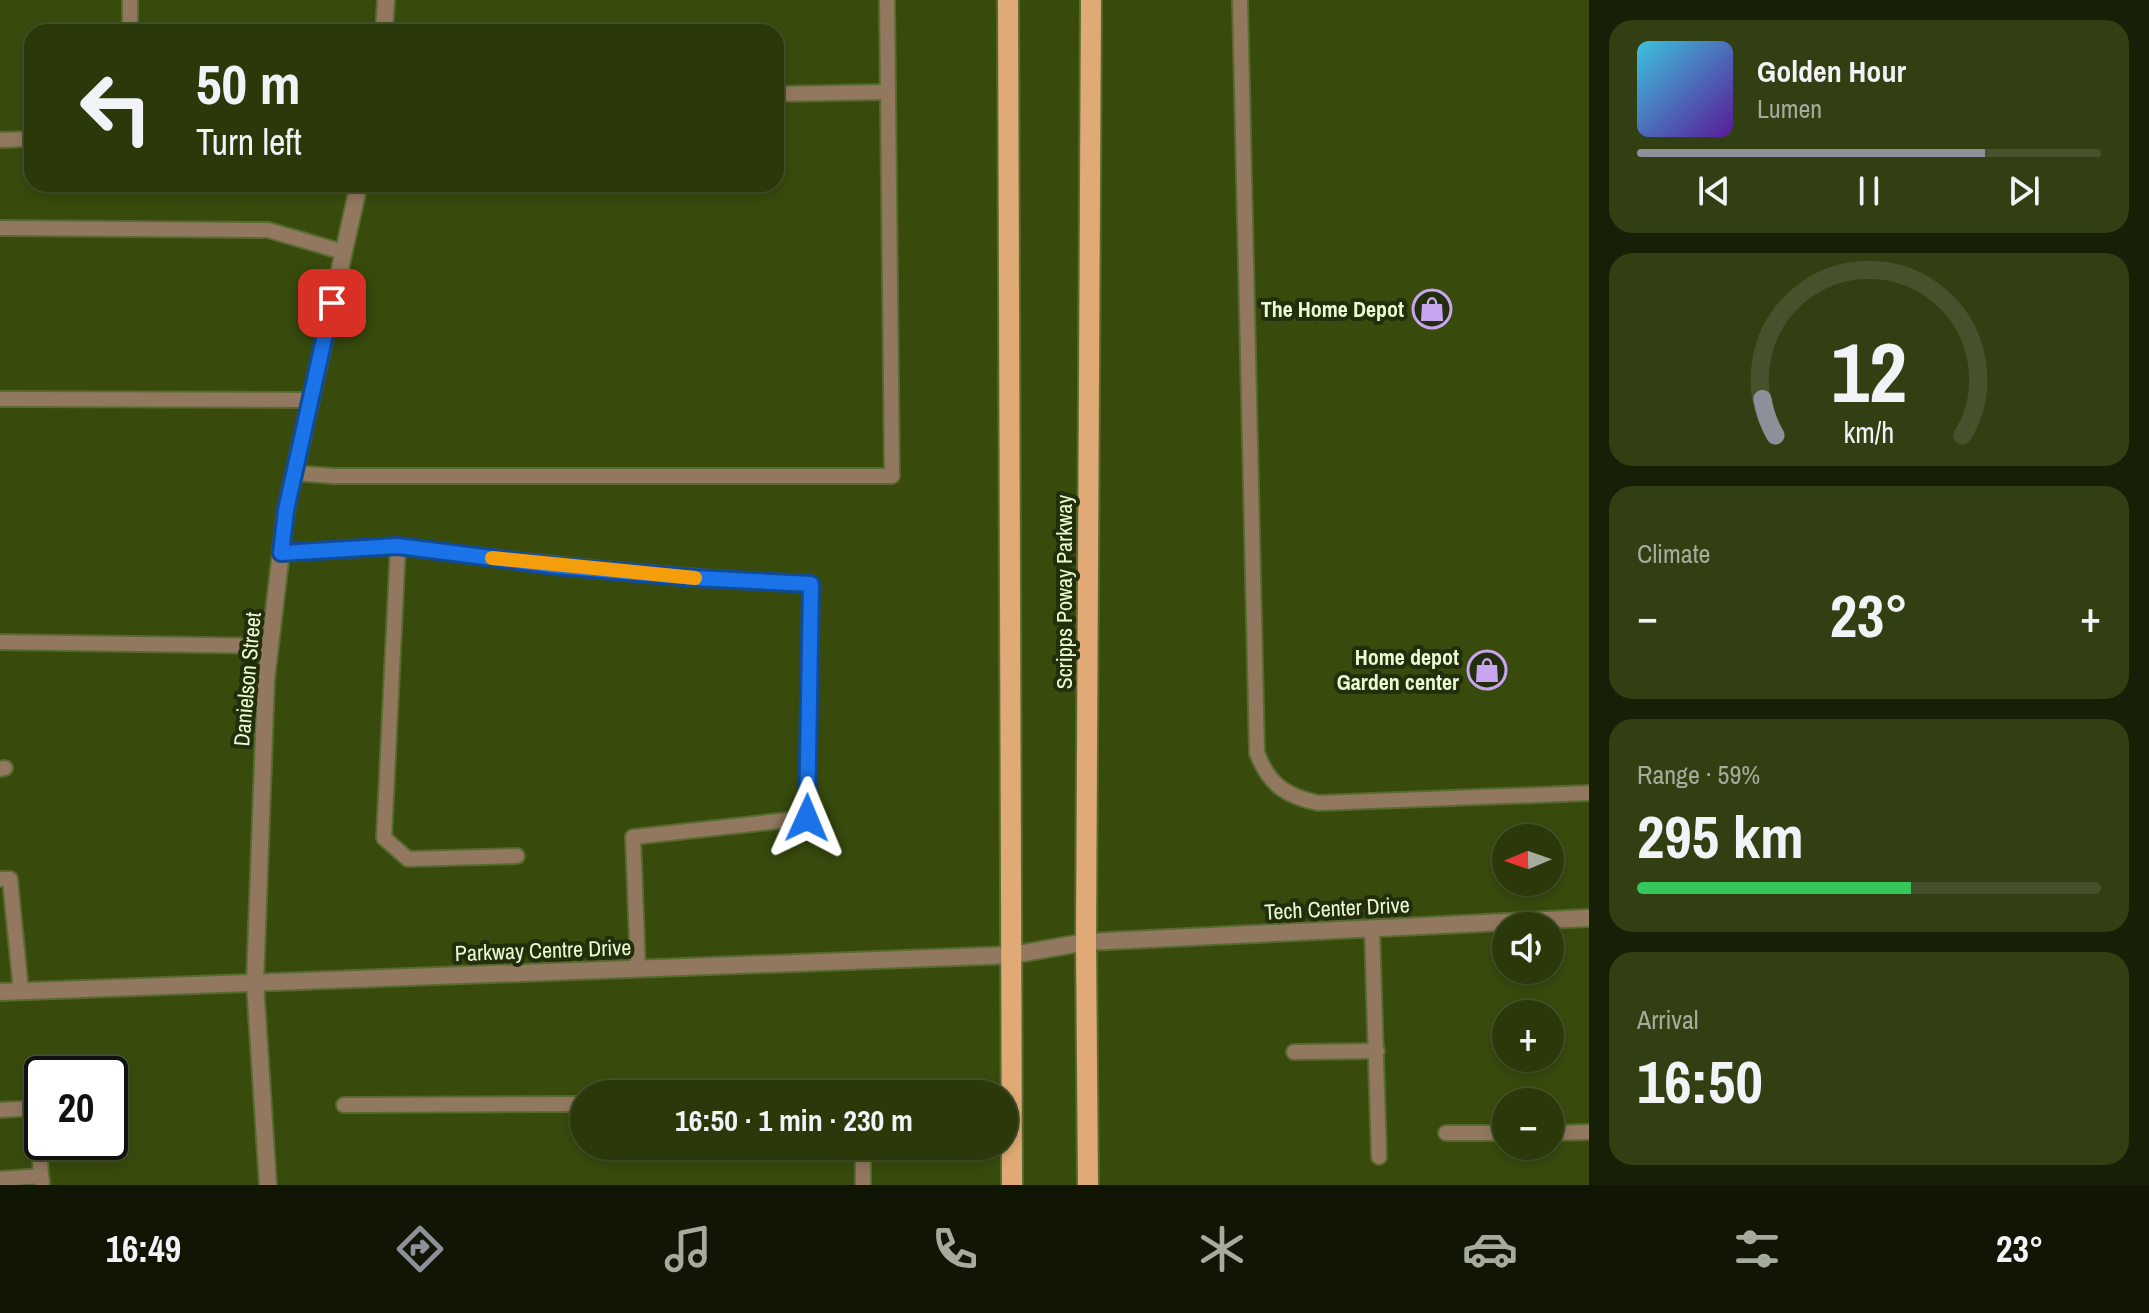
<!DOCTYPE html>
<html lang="en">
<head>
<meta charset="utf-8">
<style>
	body { margin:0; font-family:"Archivo Narrow",sans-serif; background:#323f13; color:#f1f3f6; height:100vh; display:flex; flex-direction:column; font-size:30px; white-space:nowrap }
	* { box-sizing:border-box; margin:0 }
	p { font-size:26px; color:#a5ac9c }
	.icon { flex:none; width:44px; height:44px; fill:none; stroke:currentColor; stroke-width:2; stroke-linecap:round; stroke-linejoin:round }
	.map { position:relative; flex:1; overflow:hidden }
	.drawer { display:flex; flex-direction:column; gap:20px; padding:20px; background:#171f06; width:560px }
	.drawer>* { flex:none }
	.top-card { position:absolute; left:24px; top:24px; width:760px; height:168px; border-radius:24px; box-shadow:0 4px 12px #0003,0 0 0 2px #46522b; background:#2a380a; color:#f1f3f6; overflow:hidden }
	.needle { width:52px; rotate:268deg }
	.buttons { position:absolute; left:1492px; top:824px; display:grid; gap:16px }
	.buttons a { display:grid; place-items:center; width:72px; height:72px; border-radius:50%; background:#2a380a; box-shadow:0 4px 12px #0003,0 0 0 2px #46522b; font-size:40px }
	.speed { position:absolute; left:24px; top:1056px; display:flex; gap:16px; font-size:40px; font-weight:700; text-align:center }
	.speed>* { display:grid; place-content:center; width:104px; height:104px; border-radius:50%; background:#2a380a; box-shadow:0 4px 12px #0003,0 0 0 2px #46522b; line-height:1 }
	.speed .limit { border:4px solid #111; border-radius:12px; background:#fff; color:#111 }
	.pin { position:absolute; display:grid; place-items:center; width:68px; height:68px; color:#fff; margin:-34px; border-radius:16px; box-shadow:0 4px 12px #0006 }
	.me { position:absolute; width:88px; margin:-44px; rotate:1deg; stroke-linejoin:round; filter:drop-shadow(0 0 6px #0008) }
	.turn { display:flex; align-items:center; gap:28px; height:168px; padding:0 40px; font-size:36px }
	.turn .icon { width:104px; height:104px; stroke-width:2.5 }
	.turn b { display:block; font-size:56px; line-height:68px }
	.big { font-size:60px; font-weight:800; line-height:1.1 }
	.drawer .tile { flex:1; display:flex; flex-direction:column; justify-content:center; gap:12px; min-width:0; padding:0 28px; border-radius:24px; background:#323f13 }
	.drawer .dial { align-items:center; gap:0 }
	.dial svg { height:208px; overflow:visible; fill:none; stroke:#46522b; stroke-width:7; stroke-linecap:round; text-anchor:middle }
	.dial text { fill:#f1f3f6; stroke:none }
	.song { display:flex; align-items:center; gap:24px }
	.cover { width:96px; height:96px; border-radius:12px; background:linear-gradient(135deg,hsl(190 70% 55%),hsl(270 70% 35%)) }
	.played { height:8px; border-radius:4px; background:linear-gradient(90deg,#8c9099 75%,#46522b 75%) }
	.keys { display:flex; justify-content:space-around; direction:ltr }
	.heat { display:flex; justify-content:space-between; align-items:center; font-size:44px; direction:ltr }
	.charge { height:12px; border-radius:6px; background:linear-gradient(90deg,#34c759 59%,#46522b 0) }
	.trip { position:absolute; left:570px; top:1080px; width:448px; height:80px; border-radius:40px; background:#2a380a; box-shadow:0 4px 12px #0003,0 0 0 2px #46522b; font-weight:800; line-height:80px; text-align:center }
	.tabs { display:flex; height:128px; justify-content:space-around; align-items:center; background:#111604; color:#a5ac9c }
	.tabs .icon { width:56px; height:56px }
	.tabs .selected { color:#8c9099 }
	.tabs b { font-size:36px; color:#f1f3f6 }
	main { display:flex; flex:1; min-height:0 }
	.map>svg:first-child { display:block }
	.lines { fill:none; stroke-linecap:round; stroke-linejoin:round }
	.service-casing { stroke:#586a30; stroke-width:18 }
	.tertiary-casing { stroke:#586a30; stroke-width:20 }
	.primary-casing { stroke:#586a30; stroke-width:24 }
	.service { stroke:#92785f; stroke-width:14 }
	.tertiary { stroke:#92785f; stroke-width:16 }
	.primary { stroke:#dfaa75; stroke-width:20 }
	.route-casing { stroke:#114b97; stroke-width:20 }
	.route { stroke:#1a73e8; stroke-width:14 }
	.slow { stroke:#f59e0b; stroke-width:14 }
	.labels { text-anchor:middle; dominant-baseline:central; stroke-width:8; stroke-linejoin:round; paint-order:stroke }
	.poi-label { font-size:22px; font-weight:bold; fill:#eafad2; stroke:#232e0d; text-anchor:end }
	.street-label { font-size:22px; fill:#eafad2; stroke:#232e0d }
</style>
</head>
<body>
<main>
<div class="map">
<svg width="1589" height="1185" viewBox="0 0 1589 1185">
	<rect width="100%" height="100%" fill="#384b0d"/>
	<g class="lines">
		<defs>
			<g id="service">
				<path d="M1240 0 1257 753C1269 785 1286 796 1318 803L1589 793"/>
				<polyline points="130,32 130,0"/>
				<polyline points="776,94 888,92"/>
				<polyline points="0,140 32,139"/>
				<polyline points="0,228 268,230 343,252"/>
				<polyline points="0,399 310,400"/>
				<polyline points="294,473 333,476 892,476 887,0"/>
				<path d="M398 546C536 564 672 577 811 584L807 818 633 837 638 969"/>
				<polyline points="281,553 398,546 384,838 408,859 517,856"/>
				<polyline points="0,642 270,646"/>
				<polyline points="0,769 5,768"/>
				<polyline points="0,879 10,879 21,991"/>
				<polyline points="1372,928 1379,1157"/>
				<polyline points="1294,1052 1377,1051"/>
				<polyline points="344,1105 584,1104"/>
				<polyline points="0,1110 37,1108 41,1176"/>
				<polyline points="1446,1133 1506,1133"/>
				<polyline points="1550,1133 1589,1132"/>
				<polyline points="863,1146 863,1185"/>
				<polyline points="0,1179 41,1176 42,1182"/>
			</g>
			<g id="tertiary">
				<polyline points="384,32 386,0"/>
				<polyline points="0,992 1012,955 1086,942 1589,918"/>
				<polyline points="268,1185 255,983 266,679 286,510 359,184"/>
			</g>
			<g id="primary">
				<polyline points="1008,0 1012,1185"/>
				<polyline points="1088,1185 1086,942 1091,0"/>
			</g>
		</defs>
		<use href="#service" class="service-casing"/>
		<use href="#tertiary" class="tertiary-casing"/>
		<use href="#primary" class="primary-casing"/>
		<use href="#service" class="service"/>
		<use href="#tertiary" class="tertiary"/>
		<use href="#primary" class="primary"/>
	</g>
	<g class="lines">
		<defs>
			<polyline id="route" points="332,303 286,510 281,553 398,546 555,566 695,578 811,584 807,818"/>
		</defs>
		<use href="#route" class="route-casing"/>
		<use href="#route" class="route"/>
		<polyline class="slow" points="492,558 695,578"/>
	</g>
	<defs>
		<symbol id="shop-ring" viewBox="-11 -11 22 22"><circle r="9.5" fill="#232e0d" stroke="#c8a6ef" stroke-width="1.5"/><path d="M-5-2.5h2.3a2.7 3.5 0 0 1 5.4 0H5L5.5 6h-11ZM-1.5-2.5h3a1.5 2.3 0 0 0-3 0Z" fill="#c8a6ef"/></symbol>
	</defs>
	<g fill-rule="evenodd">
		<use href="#shop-ring" x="1410" y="287" width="44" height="44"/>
		<use href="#shop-ring" x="1465" y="648" width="44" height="44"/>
	</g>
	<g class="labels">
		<g class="poi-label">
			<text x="1404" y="309">The Home Depot</text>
			<text x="1459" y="657">Home depot<tspan x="1459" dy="25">Garden center</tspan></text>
		</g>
		<g class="street-label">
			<text transform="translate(1064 592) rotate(-90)">Scripps Poway Parkway</text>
			<text transform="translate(247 679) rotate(-85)">Danielson Street</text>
			<text transform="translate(1337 908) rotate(-3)">Tech Center Drive</text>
			<text transform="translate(543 950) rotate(-2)">Parkway Centre Drive</text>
		</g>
	</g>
</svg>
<div class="buttons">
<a><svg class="needle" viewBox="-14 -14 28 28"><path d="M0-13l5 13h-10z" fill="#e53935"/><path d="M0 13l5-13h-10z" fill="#a5ac9c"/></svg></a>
<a><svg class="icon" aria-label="sound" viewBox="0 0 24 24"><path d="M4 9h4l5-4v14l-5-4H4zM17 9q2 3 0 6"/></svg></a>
<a>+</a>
<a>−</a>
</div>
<div class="speed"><div class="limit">20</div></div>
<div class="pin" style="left:332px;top:303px;background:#d93025"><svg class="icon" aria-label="arrive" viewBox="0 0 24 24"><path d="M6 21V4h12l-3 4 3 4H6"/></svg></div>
<svg class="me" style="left:807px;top:818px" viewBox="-20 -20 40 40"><path d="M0-17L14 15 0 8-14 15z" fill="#1a73e8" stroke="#fff" stroke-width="4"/></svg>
<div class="trip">16:50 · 1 min · 230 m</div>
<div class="top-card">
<div class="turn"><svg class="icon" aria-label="left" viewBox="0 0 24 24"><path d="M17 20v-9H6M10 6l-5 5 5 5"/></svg><div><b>50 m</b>Turn left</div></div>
</div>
</div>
<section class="drawer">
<div class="tile">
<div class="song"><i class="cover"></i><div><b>Golden Hour</b><p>Lumen</p></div></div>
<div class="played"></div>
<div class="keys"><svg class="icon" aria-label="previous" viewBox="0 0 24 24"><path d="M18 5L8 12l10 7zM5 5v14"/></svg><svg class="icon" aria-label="pause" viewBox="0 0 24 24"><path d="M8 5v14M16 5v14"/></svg><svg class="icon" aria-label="next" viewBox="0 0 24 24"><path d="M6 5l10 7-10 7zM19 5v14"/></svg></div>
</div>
<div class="tile dial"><svg viewBox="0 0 100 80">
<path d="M14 69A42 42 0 1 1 86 69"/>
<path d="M14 69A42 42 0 0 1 9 55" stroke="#8c9099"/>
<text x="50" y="56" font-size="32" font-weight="700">12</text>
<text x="50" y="72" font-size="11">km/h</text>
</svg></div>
<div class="tile"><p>Climate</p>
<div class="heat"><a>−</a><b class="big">23°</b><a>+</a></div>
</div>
<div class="tile"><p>Range · 59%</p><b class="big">295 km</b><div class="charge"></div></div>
<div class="tile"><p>Arrival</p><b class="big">16:50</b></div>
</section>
</main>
<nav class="tabs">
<b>16:49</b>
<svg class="icon selected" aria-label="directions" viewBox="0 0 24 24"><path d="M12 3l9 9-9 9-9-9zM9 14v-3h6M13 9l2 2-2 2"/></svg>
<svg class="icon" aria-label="music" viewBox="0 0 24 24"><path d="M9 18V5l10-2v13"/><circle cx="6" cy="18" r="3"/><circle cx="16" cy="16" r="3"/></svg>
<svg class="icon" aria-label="phone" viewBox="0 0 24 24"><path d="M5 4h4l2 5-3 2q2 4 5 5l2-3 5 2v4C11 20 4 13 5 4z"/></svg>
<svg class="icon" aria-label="climate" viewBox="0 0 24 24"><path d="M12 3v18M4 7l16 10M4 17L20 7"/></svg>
<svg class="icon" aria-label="car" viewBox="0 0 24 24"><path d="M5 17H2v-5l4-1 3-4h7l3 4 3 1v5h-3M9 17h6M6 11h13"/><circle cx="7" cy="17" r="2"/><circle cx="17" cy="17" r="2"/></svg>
<svg class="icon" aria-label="filters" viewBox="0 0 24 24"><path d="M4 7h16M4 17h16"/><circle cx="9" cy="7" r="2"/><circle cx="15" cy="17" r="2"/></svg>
<b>23°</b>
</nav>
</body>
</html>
